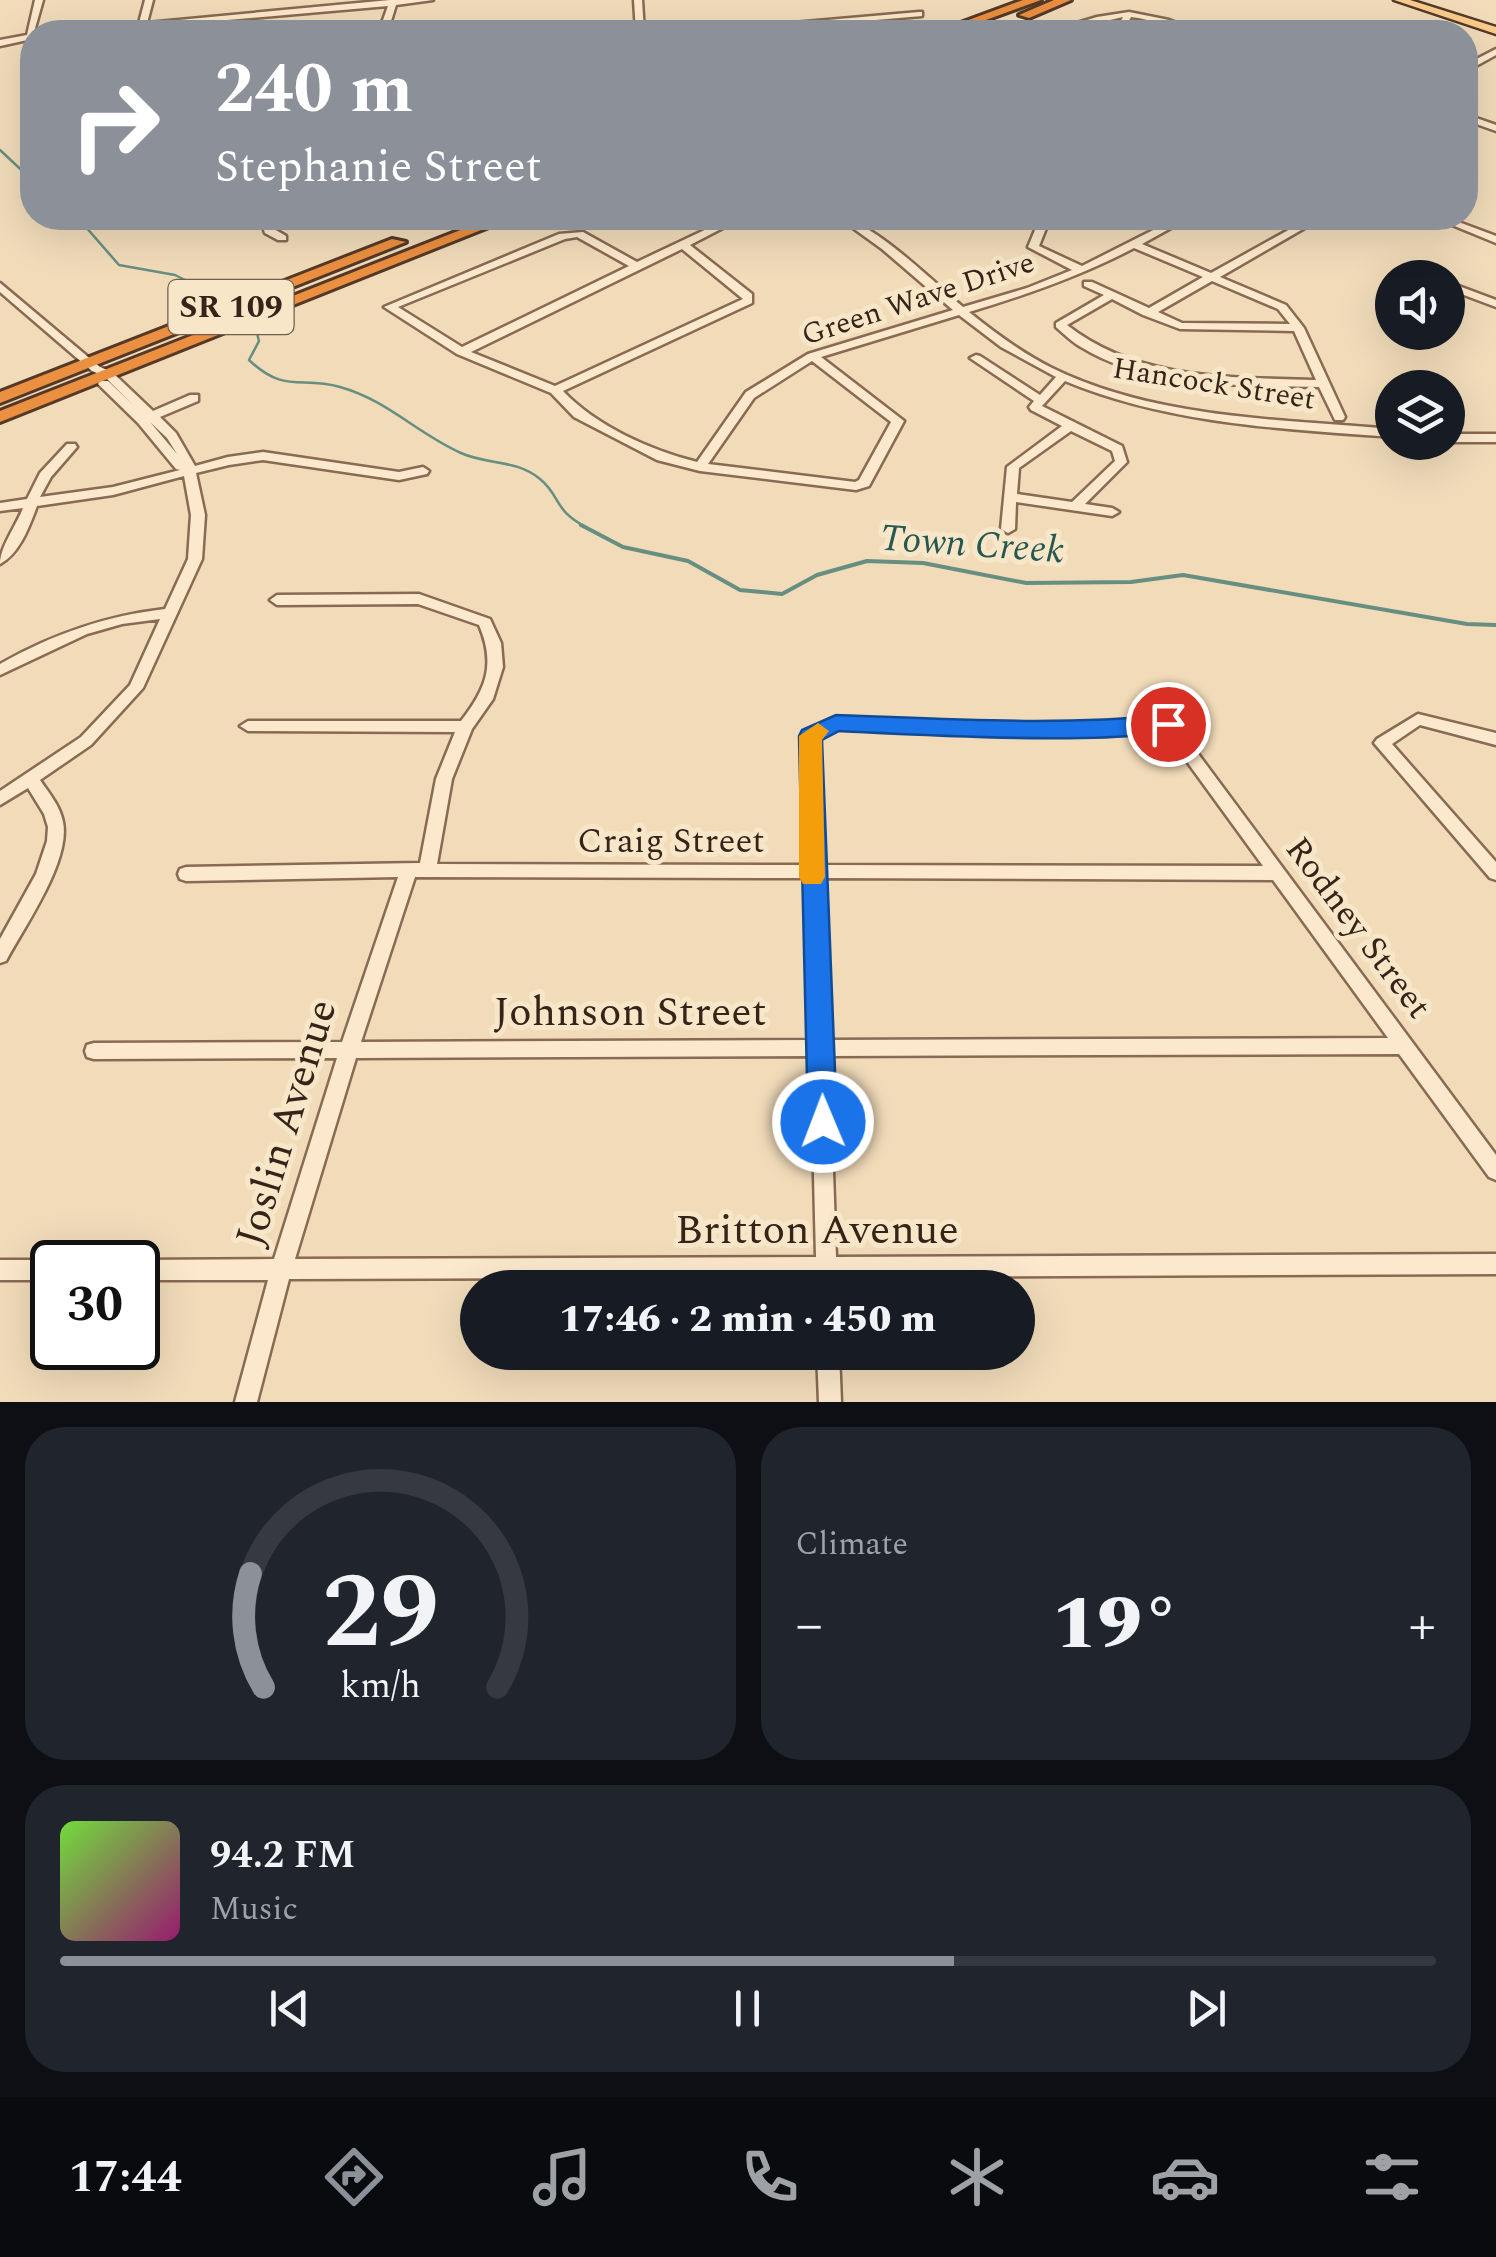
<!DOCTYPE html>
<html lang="en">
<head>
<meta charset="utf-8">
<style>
	body { margin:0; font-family:Spectral,serif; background:#20242c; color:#f1f3f6; height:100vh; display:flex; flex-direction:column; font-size:38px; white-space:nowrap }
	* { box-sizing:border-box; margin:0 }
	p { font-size:32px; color:#9ea1a6 }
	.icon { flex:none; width:55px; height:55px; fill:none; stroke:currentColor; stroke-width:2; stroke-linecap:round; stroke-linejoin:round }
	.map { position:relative; height:1402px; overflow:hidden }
	.details { display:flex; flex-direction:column; gap:25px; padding:25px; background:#0d0f14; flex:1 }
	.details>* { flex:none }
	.hud { position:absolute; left:20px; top:20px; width:1458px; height:210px; border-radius:40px; box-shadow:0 10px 40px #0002; background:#8c9099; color:#fff; overflow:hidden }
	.fabs { position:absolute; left:1375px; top:260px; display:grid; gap:20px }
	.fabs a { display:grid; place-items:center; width:90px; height:90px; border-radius:50%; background:#171b24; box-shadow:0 10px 40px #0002; font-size:50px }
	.speed { position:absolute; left:30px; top:1240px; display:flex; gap:20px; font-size:50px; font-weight:700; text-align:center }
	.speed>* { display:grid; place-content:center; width:130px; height:130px; border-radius:50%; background:#171b24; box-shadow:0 10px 40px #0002; line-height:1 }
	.speed .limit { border:5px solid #111; border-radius:15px; background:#fff; color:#111 }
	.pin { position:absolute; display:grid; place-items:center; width:85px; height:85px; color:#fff; margin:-42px; border:5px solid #fff; border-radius:50%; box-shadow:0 2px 10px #0007 }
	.me { position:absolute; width:110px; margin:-55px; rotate:359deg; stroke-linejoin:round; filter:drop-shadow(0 0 8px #0008) }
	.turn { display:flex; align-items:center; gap:35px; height:210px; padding:0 30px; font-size:45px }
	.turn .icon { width:130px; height:130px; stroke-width:2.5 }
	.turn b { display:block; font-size:70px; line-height:85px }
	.big { font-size:75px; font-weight:800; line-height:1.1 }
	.details .widget { flex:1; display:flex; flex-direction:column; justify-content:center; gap:15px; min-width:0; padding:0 35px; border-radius:40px; background:#20242c }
	.details .dial { align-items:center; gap:0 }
	.dial svg { height:260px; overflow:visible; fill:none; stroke:#363941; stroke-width:7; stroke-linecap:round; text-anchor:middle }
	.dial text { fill:#f1f3f6; stroke:none }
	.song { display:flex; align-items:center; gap:30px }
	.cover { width:120px; height:120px; border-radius:15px; background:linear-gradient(135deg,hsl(100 70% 55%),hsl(320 70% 35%)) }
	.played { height:10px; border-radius:5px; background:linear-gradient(90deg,#8c9099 65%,#363941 65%) }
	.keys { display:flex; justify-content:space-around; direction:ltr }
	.heat { display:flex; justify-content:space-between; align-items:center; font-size:55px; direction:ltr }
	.details .tiles { flex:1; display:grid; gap:25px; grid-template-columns:1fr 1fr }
	.widget:last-child { grid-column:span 2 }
	.trip { position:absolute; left:460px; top:1270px; width:575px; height:100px; border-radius:50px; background:#171b24; box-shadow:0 10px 40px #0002; font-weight:800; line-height:100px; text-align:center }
	.tab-bar { display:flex; height:160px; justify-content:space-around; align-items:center; background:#090b0e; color:#9ea1a6 }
	.tab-bar .icon { width:70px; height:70px }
	.tab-bar .current { color:#8c9099 }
	.tab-bar b { font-size:45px; color:#f1f3f6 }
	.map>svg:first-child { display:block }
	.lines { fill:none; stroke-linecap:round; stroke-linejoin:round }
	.stream-far1 { stroke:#668f81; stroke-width:2.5 }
	.stream { stroke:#668f81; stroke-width:4 }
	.minor-casing { stroke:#896a53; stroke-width:5 }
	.major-casing { stroke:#553928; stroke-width:5 }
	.highway-casing { stroke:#553928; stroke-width:6 }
	.minor { fill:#fce9cd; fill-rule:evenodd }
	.major { fill:#facd8c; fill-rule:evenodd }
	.highway { fill:#eb8f40; fill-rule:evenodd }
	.route { fill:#1a73e8; stroke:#114b97; stroke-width:2.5 }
	.slow { fill:#f59e0b }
	.labels { text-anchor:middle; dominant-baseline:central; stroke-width:10; stroke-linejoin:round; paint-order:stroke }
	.far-street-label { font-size:30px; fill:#362419; stroke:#f8e6c9 }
	.shield { fill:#f8e6c9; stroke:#705e4e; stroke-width:2.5 }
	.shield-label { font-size:32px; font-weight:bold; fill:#362419 }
	.street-label { font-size:35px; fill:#362419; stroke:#f8e6c9 }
	.water-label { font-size:38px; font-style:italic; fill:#275850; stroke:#f8e6c9 }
	.near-street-label { font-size:42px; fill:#362419; stroke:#f8e6c9 }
</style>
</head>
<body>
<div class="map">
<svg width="1496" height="1402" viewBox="0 0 1496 1402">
	<rect width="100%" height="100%" fill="#f1dbb9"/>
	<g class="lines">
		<g class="stream-far1">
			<polyline points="0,150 32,180"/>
			<polyline points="78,218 119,265 175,275 224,299"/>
			<path d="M255 326 259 341 249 360C285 394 300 376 340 387 387 400 418 434 461 453 487 465 516 459 540 479 561 496 553 510 586 527"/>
		</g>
		<polyline class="stream" points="581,525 623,547 688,561 740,590 782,594 817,575 867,561 923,563 1026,583 1131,582 1183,575 1467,624 1496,625"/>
		<defs>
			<g id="minor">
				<polygon points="35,0 43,0 32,39 0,46 0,40 27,35"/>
				<polygon points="145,0 153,0 147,23 390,0 433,0 396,5 391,21 381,32 373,32 383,20 388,6 90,32 64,32 68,30 139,23"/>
				<polygon points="634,0 642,0 644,32 636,32"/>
				<polygon points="919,12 922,12 922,16 736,32 710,32 714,30"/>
				<path d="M1129 12 1169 20 1201 32C1178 33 1155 19 1131 17L1123 32H1115L1123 17 1084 26V32H1076L1077 23 1097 17Z"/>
				<polygon points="1496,49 1496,55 1465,72 1465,65"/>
				<polygon points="1465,114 1496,125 1496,131 1465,120"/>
				<polygon points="260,218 270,218 274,229 286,236 286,240 278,240 265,233"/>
				<path d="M730 218H742L690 245 752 294V303L563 391C596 426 650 450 697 462L746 392 808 354 953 310 882 249 839 218C869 218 938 286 963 307L1027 288 1072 270 1028 247 1040 218H1050L1039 246 1082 266 1177 218H1189L1142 244 1211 273 1310 218H1322L1220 277 1286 305 1304 328 1345 417 1343 420H1335L1319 387C1245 385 1146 388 1081 347 1072 342 1064 334 1056 327V323L1104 295 1084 286V282H1092L1149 308 1203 277 1134 248C1081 276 1026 295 969 312 995 333 1022 353 1052 368 1156 419 1279 419 1392 429V437C1283 429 1168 424 1065 381L1042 406 1122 446 1127 462 1085 504 1112 508 1119 512 1112 516 1016 502 1015 529 1008 533 1001 529 1007 467 1062 426 1031 410 1029 407 1034 401 970 358 976 355 980 356 1040 395 1056 377 1001 347 959 315 821 357 904 421 869 486 856 490 700 471 657 460 574 417 551 393 457 354 384 307 559 234 583 232 637 262ZM577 237 629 266 462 347 398 307 565 239ZM682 249 743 299 555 386 471 352ZM1212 281 1278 309 1290 324 1182 323 1158 312ZM1112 299 1143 315 1180 329 1294 331 1316 380C1231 377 1138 381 1067 325ZM812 361 891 422 859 480 855 482 708 464 754 398ZM1071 431 1112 451 1115 461 1072 502 1017 494 1019 468Z"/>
				<polygon points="1362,218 1376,218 1382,221 1377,224"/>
				<polygon points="1435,218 1448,218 1496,236 1496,243"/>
				<polygon points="1401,269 1434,276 1435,278 1412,278 1397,274 1397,270"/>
				<polygon points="1448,282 1496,300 1496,307 1448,289"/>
				<path d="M0 283 100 367 112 372 153 411 190 395H198V401L160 417 176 433 195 466 228 457 263 452 399 472 423 467 429 471 427 474 399 480 263 460 229 465 196 473 205 515 202 559 143 688 91 745 40 780C49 793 60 806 63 822 71 861 24 927 6 961L0 963V939L36 874 47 841 48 827 44 814 28 788 0 805V791L81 737 130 685 160 619 122 624 87 634 0 675V664C53 634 105 616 165 609L188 559 191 515 184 476 113 495 37 506C29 527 20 553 0 564 0 547 16 526 23 508L0 511V503L27 499 40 473 67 444H75L77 447 51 477 40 497 113 487 180 470 176 469 138 423 98 384 100 381H108L133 405 104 376 92 371 0 292ZM150 422 167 438 177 454Z"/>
				<rect x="1448" y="434" width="48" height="8"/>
				<path d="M419 594 490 619 501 643 503 667 493 699 472 729 452 779 437 864 806 865 802 736 805 732 831 719 1044 724 1173 720 1496 1155V1180L1489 1177 1399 1054 829 1056 836 1257 1496 1254V1274L837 1277V1288H817L816 1277 289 1279 257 1402H235L268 1280H138V1262H132L138 1260 274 1259 337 1058 94 1059 87 1057 85 1051 87 1045 94 1043 342 1042 398 877 186 881 180 879 178 874 180 869 186 867 420 863 436 779 455 732 248 731 240 726 248 721H461C486 689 496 665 479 625L418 604 277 605 270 600 277 595ZM838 729 1044 735 1164 730 1263 866 822 865 818 739ZM415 877 806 878 810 1040 361 1042ZM823 878 1273 880 1388 1038 829 1040ZM811 1056 816 1257 295 1259 356 1058Z"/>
				<polygon points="1418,714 1496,733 1496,745 1420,725 1392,744 1496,862 1496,880 1490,878 1374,743 1377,739"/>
				<polygon points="0,1260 52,1260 58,1262 52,1262 52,1280 0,1280"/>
				<polygon points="817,1352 839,1352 841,1402 819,1402"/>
			</g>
			<polygon id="major" points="1394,0 1410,0 1496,27 1496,34"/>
			<g id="highway">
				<polygon points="1023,0 1041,0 953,32 936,32"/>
				<polygon points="1054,0 1071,0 1029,18 1019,15"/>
				<polygon points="491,218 511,218 0,422 0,411"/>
				<polygon points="392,239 406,242 0,403 0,392"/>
			</g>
		</defs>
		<use href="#minor" class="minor-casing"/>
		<use href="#major" class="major-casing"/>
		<use href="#highway" class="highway-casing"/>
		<use href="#minor" class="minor"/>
		<use href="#major" class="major"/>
		<use href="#highway" class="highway"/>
	</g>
	<path class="route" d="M836 715C947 719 1057 726 1168 715L1180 724C1161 750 885 733 839 731L822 740 837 1122 833 1131 823 1135 812 1131 808 1122 799 736 802 730Z"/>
	<polygon class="slow" points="818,723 829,731 822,740 825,877 821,884 803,884 799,877 799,736"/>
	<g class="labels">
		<g class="far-street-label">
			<text transform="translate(918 299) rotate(-18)">Green Wave Drive</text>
			<text transform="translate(1214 384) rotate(9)">Hancock Street</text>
		</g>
		<rect class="shield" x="168.5" y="280" width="125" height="54" rx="8"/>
		<g class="shield-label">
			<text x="231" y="307">SR 109</text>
		</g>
		<g class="street-label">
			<text x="671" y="841">Craig Street</text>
			<text transform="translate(1358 928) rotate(53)">Rodney Street</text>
		</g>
		<g class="water-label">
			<text transform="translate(972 545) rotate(4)">Town Creek</text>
		</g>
		<g class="near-street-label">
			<text x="630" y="1012">Johnson Street</text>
			<text transform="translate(287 1123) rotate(-73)">Joslin Avenue</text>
			<text x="817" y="1230">Britton Avenue</text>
		</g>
	</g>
</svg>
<div class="fabs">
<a><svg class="icon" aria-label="sound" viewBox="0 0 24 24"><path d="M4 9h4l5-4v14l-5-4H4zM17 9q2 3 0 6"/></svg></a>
<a><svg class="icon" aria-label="layers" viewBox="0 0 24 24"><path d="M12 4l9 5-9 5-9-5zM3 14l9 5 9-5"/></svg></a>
</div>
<div class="speed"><div class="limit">30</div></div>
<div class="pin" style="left:1168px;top:724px;background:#d93025"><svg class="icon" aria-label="arrive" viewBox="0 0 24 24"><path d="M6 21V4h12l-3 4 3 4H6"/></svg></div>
<svg class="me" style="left:823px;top:1122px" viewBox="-20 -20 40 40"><circle r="17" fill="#1a73e8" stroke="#fff" stroke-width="3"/><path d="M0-11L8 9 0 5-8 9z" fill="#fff"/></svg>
<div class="trip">17:46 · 2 min · 450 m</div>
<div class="hud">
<div class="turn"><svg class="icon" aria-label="right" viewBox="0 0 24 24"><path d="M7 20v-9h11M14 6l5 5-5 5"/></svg><div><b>240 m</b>Stephanie Street</div></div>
</div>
</div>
<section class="details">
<div class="tiles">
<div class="widget dial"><svg viewBox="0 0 100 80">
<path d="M14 69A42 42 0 1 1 86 69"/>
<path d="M14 69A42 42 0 0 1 10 34" stroke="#8c9099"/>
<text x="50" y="56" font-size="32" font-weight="700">29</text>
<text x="50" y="72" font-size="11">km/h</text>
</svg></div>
<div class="widget"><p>Climate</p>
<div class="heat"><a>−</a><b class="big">19°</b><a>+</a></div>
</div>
<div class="widget">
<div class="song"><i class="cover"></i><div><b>94.2 FM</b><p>Music</p></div></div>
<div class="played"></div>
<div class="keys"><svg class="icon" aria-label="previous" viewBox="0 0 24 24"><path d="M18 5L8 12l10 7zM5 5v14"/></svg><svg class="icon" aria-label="pause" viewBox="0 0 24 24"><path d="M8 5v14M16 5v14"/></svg><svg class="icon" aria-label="next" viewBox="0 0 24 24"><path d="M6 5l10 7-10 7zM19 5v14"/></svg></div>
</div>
</div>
</section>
<nav class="tab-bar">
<b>17:44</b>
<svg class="icon current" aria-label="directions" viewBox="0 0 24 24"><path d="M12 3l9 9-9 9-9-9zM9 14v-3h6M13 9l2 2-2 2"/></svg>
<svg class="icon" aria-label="music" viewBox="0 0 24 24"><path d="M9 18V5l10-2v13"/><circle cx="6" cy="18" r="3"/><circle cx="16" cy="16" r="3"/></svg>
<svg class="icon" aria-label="phone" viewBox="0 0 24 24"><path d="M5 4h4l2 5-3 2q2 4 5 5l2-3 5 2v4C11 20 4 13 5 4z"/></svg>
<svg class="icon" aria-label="climate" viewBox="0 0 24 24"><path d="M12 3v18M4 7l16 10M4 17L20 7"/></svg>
<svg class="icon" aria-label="car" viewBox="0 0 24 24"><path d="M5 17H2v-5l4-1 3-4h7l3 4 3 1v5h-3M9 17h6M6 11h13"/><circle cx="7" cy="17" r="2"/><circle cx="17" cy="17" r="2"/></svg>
<svg class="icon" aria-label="filters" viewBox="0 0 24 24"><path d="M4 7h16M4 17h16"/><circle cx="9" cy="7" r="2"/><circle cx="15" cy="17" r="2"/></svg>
</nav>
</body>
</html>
